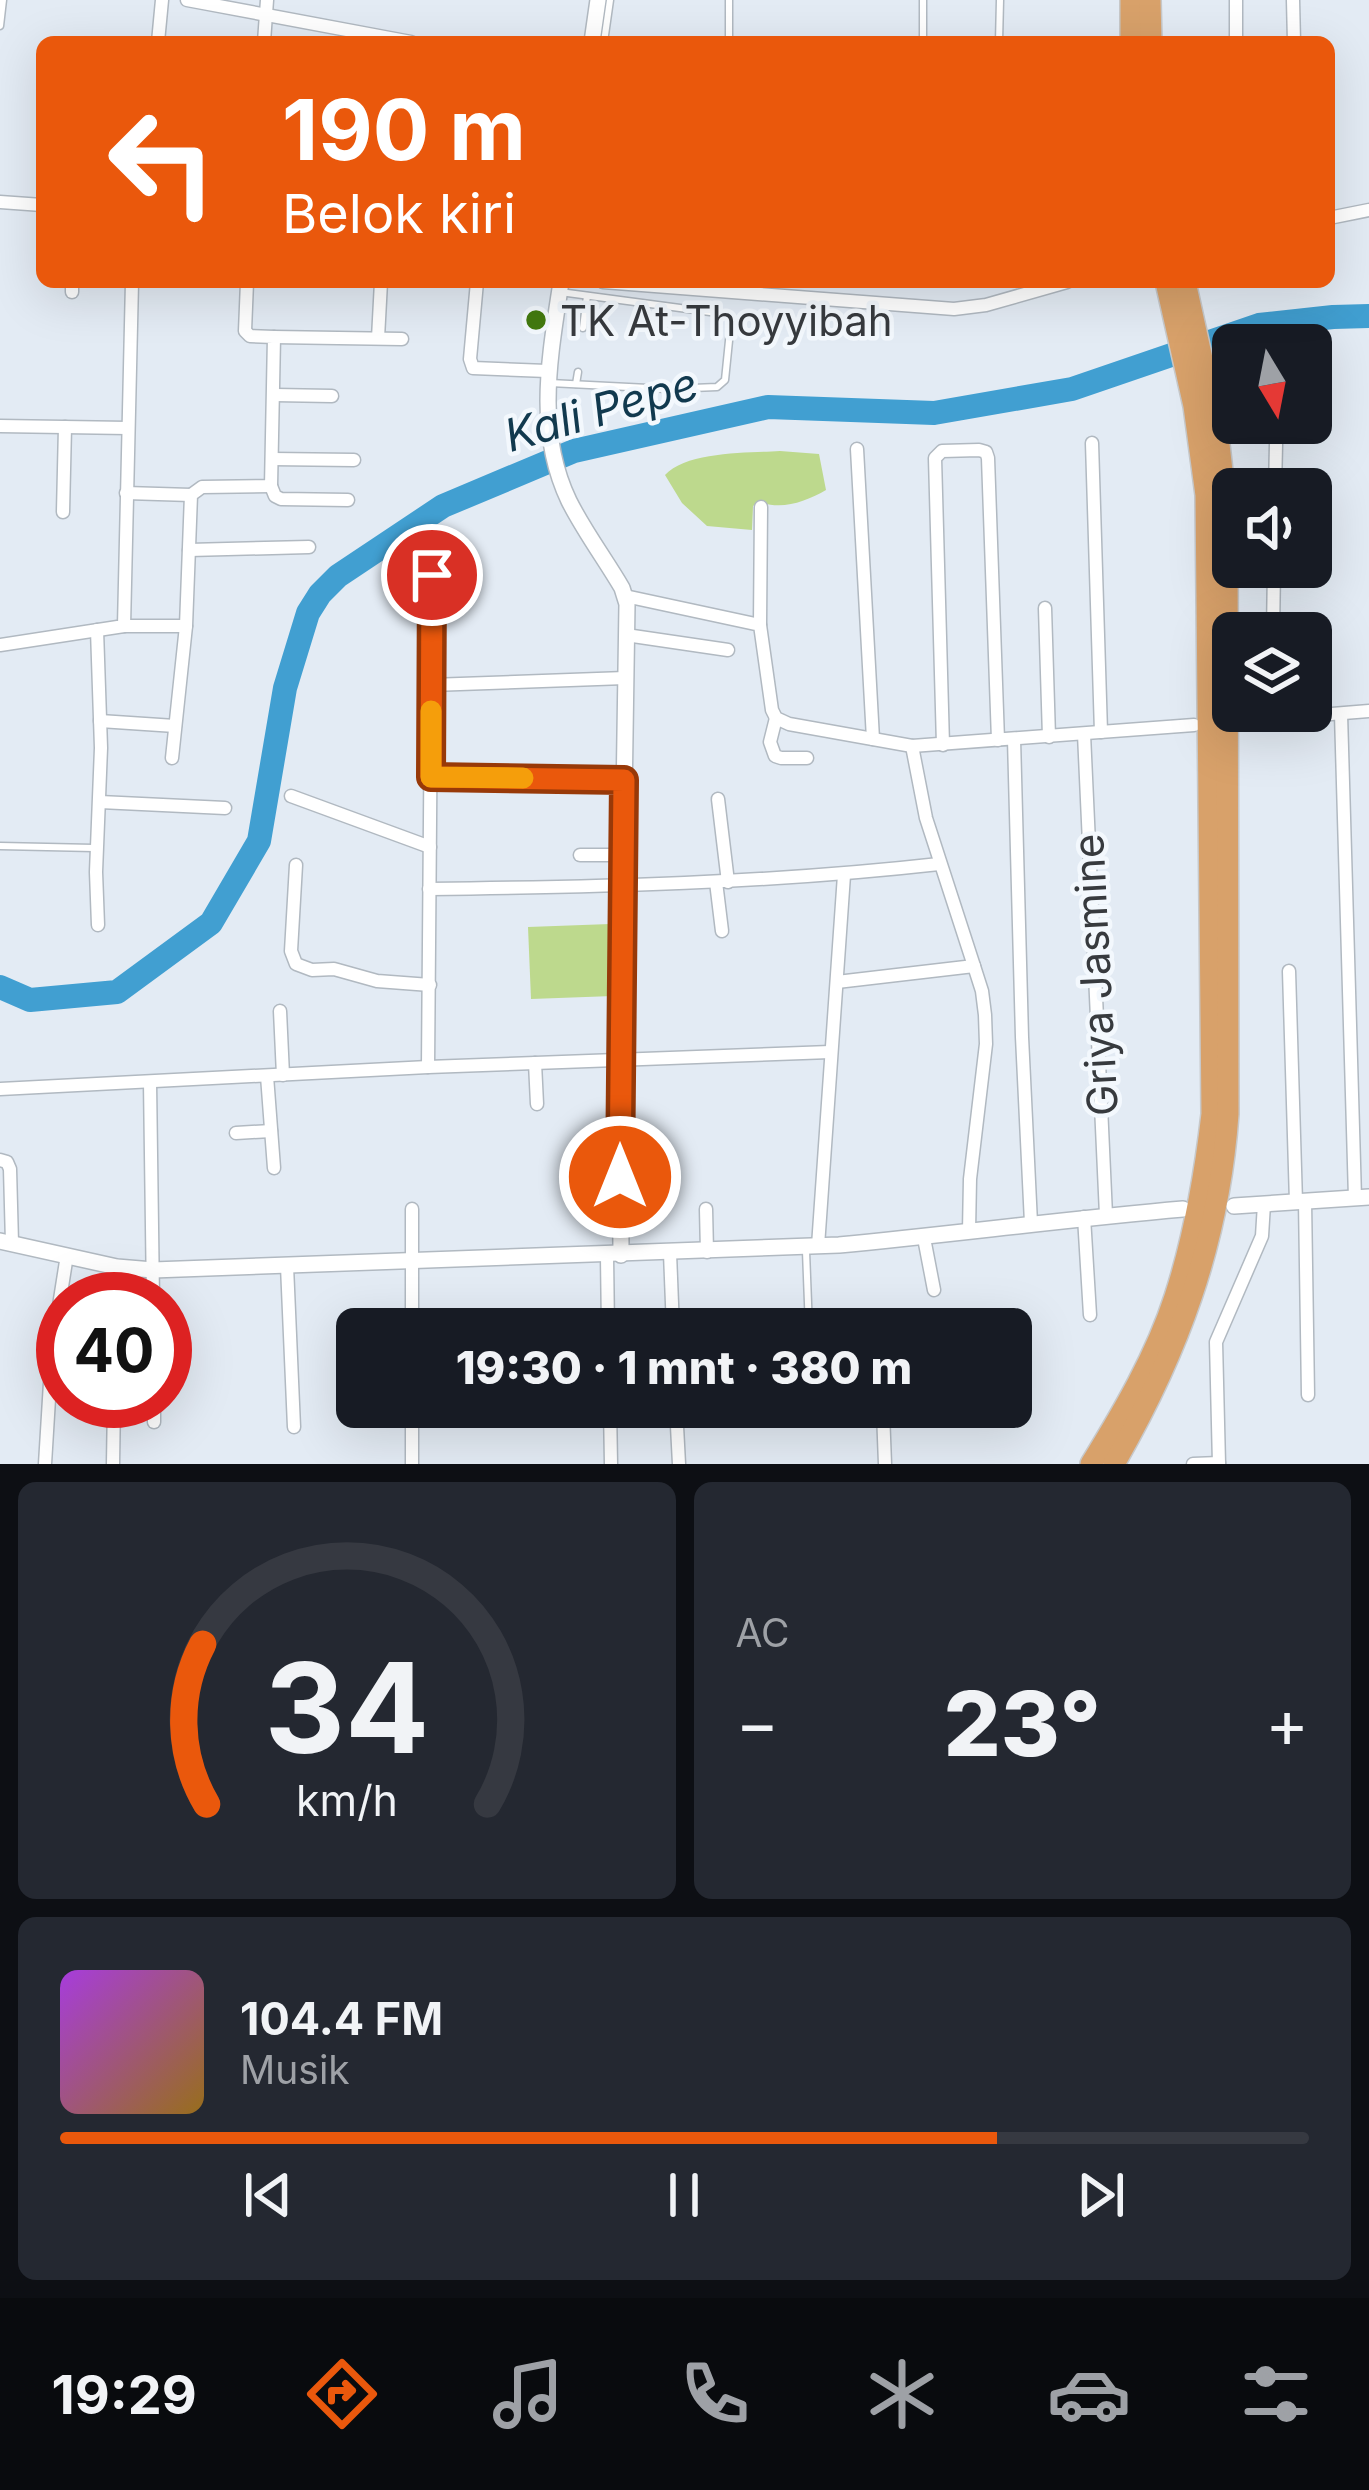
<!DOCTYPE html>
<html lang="id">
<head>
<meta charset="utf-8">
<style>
	body { margin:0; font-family:Inter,sans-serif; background:#242831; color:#f1f3f6; height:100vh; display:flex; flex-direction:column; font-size:45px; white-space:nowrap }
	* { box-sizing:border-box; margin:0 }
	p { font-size:39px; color:#9ea1a6 }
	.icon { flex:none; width:66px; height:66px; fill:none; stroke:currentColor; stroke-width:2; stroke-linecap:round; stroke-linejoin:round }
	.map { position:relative; height:1464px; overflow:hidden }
	.side { display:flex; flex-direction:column; gap:18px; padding:18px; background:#0d0f14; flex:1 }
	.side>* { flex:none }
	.banner { position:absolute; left:36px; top:36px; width:1299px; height:252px; border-radius:18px; box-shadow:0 12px 48px #0002; background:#ea580c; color:#fff; overflow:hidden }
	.needle { width:78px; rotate:170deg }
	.buttons { position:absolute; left:1212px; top:324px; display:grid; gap:24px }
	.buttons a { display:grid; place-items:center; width:120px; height:120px; border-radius:18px; background:#171b24; box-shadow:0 12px 48px #0002; font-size:60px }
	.speed { position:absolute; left:36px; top:1272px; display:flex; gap:24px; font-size:60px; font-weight:700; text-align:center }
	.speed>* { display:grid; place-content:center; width:156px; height:156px; border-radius:50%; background:#171b24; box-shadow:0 12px 48px #0002; line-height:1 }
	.speed .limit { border:18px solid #d22; background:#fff; color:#111 }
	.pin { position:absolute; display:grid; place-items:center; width:102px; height:102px; color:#fff; margin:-51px; border:6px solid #fff; border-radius:50%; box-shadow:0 3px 12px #0007 }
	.me { position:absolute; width:132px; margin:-66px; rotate:0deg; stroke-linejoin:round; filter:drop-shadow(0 0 9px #0008) }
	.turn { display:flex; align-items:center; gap:42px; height:252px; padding:0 48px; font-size:54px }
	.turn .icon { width:156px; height:156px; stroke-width:2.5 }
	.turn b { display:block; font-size:84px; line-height:102px }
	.big { font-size:90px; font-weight:800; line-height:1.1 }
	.side .card { flex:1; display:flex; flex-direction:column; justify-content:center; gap:18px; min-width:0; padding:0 42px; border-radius:18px; background:#242831 }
	.side .dial { align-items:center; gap:0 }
	.dial svg { height:312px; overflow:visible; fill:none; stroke:#363941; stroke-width:7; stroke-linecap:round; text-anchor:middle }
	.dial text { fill:#f1f3f6; stroke:none }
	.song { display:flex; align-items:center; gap:36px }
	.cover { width:144px; height:144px; border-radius:18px; background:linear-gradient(135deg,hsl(280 70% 55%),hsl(40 70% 35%)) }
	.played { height:12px; border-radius:6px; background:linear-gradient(90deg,#ea580c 75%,#363941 75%) }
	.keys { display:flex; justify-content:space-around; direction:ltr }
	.heat { display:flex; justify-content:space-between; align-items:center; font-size:66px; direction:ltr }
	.side .tiles { flex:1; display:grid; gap:18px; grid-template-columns:1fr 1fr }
	.card:last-child { grid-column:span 2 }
	.trip { position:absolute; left:336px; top:1308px; width:696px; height:120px; border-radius:18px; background:#171b24; box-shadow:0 12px 48px #0002; font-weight:800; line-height:120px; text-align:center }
	.menu { display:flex; height:192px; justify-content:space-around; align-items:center; background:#090b0e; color:#9ea1a6 }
	.menu .icon { width:84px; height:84px }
	.menu .active { color:#ea580c }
	.menu b { font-size:54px; color:#f1f3f6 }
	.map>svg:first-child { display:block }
	.green { fill:#bdd98d }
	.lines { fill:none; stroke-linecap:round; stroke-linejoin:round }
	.river { stroke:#419fd1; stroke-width:24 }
	.service-casing { stroke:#b1b9c1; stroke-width:9 }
	.minor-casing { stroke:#b1b9c1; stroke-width:15 }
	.tertiary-casing { stroke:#b1b9c1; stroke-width:18 }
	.motorway-casing { stroke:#c7c8c9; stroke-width:24 }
	.service { stroke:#fff; stroke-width:6 }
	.minor { stroke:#fff; stroke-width:12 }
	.tertiary { stroke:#fff; stroke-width:15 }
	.motorway { stroke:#d8a16a; stroke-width:21 }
	.route-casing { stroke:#983908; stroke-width:30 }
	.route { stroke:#ea580c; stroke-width:21 }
	.slow { stroke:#f59e0b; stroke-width:21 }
	.poi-dot { fill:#437a0f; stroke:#f3f8fd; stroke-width:4.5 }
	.labels { text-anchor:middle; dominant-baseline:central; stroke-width:9; stroke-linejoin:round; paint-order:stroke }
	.poi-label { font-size:42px; fill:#373a3e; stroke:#f3f8fd; text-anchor:start }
	.street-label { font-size:42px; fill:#373a3e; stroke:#f3f8fd }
	.water-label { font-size:45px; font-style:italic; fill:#11394e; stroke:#f3f8fd }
</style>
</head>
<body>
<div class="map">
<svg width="1369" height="1464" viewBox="0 0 1369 1464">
	<rect width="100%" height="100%" fill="#e3ebf4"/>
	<g class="green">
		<path d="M780 451 819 454 826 490C805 502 783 510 759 502L753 506 752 530 707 526 682 503 665 475C687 451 749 453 780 451Z"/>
		<polygon points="610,924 613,996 531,999 528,927"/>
	</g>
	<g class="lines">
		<polyline class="river" points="0,987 30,1000 117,992 211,923 259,841 285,688 308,613 320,594 338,576 443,506 574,451 768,407 934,413 1072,389 1259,325 1333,317 1369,316"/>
		<defs>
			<g id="service">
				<polyline points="729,0 729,42"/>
				<polyline points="923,0 923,42"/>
				<polyline points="0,26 3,0"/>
				<polyline points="604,42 610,0"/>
				<polyline points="999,42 1000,0"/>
				<polyline points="583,328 587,296"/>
				<polyline points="550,383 668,389 717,387 725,380 731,321 725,314 560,292"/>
				<polyline points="576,384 578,372"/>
				<polyline points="0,846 94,848"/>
				<polyline points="806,1251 809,1329"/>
			</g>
			<g id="minor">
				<polyline points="187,0 411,42"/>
				<polyline points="1236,0 1236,42"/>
				<polyline points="1293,0 1294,42"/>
				<polyline points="158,42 162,0"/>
				<polyline points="264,42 267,0"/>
				<polyline points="0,202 42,205"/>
				<polyline points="1329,218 1369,210"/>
				<polyline points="477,282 470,359 473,368 547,371"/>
				<polyline points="603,282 954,309 986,305 1067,282"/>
				<polyline points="72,292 72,282"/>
				<polyline points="274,337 402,339"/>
				<polyline points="378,338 381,282"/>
				<polyline points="275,395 332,396"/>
				<polyline points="0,426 128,428"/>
				<polyline points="1092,443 1101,732"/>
				<polyline points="857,449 873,739"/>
				<polyline points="272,459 354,460"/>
				<polyline points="271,486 275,496 281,499 348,500"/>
				<polyline points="1275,489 1276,444"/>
				<polyline points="126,493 191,495"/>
				<polyline points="63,512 65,427"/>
				<polyline points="189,550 309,547"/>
				<polyline points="625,596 760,625 772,710 776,718 789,724 912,746 1194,725"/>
				<polyline points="1045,608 1049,737"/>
				<polyline points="760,625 761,507"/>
				<polyline points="124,626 186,626"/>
				<polyline points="97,630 101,748 96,872 98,925"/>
				<polyline points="1273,633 1274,567"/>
				<polyline points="626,635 728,650"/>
				<polyline points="0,645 124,626 132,282"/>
				<polyline points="431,685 625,678"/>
				<polyline points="1341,714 1355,1198"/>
				<polyline points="776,718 770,742 775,756 781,758 807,758"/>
				<polyline points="100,721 175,726"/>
				<polyline points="1245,721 1369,711"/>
				<polyline points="1084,734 1106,1215"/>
				<polyline points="1014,739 1022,1037 1031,1223"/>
				<polyline points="943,745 935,458 942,451 979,450 986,452 988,458 998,740"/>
				<polyline points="912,746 926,818 974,966 982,991 985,1015 986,1044 970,1179 969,1231"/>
				<polyline points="172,758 186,626 191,495 202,487 271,486 274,337 250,336 245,331 247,282"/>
				<polyline points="431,777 624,780"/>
				<polyline points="291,796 430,847"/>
				<polyline points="718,799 728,882"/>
				<polyline points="100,802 225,808"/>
				<polyline points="580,855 623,855"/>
				<polyline points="296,865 291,951 296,964 312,970 334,969 377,981 430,985"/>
				<polyline points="716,882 722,931"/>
				<path d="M429 889C600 887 770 883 939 864"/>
				<polyline points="1289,971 1296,1202"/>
				<polyline points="837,982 974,966"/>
				<polyline points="280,1011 283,1075"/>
				<polyline points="535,1063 537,1104"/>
				<polyline points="428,1067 432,575"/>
				<polyline points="267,1076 274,1168"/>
				<polyline points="150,1082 153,1299"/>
				<polyline points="0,1089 428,1067 830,1052"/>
				<polyline points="236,1133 271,1131"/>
				<polyline points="0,1160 7,1162 10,1169 12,1243"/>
				<polyline points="1305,1201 1308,1395"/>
				<polyline points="706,1209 707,1252"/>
				<polyline points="1084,1217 1090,1315"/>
				<polyline points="924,1238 934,1290"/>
				<polyline points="818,1246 844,875"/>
				<polyline points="670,1253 673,1329"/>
				<polyline points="607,1256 608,1329"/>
				<polyline points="287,1266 294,1427"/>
				<polyline points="116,1299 117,1267"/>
				<polyline points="412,1329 412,1209"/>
				<polyline points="154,1401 154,1422"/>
				<polyline points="610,1407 611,1464"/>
				<polyline points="676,1407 679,1464"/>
				<polyline points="883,1412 885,1464"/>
				<polyline points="45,1464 52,1350 67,1255"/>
				<polyline points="113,1464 114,1401"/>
				<polyline points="412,1464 412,1407"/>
				<polyline points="1193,1464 1219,1463"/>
				<polyline points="1219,1464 1216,1342 1262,1236 1264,1204"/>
			</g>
			<g id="tertiary">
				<polyline points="592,42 598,0"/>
				<path d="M561 282C550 356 535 430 569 501 584 531 605 559 622 588L627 604 620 1060 621 1255"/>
				<polyline points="1234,1206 1369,1197"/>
				<path d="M0 1241 117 1267 153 1270 839 1245C954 1234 1068 1219 1183 1209"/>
			</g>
			<g id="motorway">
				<polyline points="1131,0 1131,42"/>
				<polyline points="1150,0 1151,42"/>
				<path d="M1091 1464C1123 1412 1156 1356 1175 1297 1194 1238 1205 1175 1212 1114L1206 495 1194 406 1166 282"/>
				<path d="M1114 1464C1178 1353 1219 1243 1228 1114L1227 515 1217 427 1185 282"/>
			</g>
		</defs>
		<use href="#service" class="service-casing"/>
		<use href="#minor" class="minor-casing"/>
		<use href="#tertiary" class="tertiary-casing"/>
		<use href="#motorway" class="motorway-casing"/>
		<use href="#service" class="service"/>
		<use href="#minor" class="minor"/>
		<use href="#tertiary" class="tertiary"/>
		<use href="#motorway" class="motorway"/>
	</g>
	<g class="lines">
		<defs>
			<polyline id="route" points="432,575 431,777 624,780 620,1177"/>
		</defs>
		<use href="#route" class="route-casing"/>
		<use href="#route" class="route"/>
		<polyline class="slow" points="431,711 431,777 523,778"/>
	</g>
	<circle class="poi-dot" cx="536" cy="320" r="12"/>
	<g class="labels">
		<g class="poi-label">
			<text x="560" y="320">TK At-Thoyyibah</text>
		</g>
		<g class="street-label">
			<text transform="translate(1095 975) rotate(-93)">Griya Jasmine</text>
		</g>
		<g class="water-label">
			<text transform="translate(601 409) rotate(-16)">Kali Pepe</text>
		</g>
	</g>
</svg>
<div class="buttons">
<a><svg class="needle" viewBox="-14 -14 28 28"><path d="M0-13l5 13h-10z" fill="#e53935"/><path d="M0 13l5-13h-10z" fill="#9ea1a6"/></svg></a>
<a><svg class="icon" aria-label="sound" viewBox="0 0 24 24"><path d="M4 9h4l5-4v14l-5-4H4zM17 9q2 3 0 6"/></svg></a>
<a><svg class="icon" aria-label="layers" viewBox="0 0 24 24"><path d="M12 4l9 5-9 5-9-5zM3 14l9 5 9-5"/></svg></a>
</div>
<div class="speed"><div class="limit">40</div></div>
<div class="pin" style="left:432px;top:575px;background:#d93025"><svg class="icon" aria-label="arrive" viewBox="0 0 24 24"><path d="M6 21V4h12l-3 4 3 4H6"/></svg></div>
<svg class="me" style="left:620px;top:1177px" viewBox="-20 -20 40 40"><circle r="17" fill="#ea580c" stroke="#fff" stroke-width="3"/><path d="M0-11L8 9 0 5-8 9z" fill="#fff"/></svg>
<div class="trip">19:30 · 1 mnt · 380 m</div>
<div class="banner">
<div class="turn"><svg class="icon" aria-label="left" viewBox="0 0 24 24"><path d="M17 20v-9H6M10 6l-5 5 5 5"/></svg><div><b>190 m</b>Belok kiri</div></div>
</div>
</div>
<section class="side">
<div class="tiles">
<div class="card dial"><svg viewBox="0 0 100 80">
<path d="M14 69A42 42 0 1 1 86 69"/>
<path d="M14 69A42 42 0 0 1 13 28" stroke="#ea580c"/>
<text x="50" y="56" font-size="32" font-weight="700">34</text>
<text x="50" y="72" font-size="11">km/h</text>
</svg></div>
<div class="card"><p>AC</p>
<div class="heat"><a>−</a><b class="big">23°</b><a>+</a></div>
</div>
<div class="card">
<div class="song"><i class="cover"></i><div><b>104.4 FM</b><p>Musik</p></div></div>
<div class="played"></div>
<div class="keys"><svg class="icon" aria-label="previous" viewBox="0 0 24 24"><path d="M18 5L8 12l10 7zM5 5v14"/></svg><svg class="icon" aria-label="pause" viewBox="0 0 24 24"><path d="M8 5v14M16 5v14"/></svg><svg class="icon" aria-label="next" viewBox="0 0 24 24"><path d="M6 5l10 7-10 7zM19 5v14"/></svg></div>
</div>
</div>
</section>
<nav class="menu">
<b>19:29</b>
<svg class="icon active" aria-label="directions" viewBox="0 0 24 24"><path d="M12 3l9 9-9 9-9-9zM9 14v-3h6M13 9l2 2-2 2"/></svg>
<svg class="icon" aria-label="music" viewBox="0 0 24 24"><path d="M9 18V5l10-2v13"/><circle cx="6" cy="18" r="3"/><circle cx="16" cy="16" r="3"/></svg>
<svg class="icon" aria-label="phone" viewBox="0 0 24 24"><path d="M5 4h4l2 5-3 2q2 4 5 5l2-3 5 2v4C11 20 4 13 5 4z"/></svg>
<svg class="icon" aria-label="climate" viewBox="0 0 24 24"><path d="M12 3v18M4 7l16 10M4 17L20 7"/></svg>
<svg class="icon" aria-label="car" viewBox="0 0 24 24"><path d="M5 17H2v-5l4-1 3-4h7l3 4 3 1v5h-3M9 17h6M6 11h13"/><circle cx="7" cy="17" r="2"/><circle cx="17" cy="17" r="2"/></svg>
<svg class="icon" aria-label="filters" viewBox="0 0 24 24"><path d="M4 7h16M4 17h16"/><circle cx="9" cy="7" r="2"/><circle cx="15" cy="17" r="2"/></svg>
</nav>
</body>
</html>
